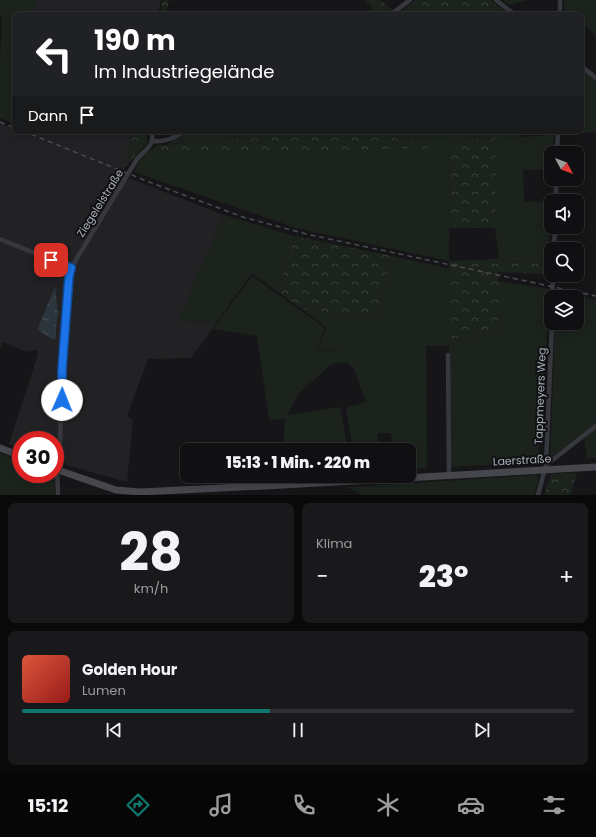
<!DOCTYPE html>
<html lang="de">
<head>
<meta charset="utf-8">
<style>
	body { margin:0; font-family:Poppins,sans-serif; background:#19191b; color:#f1f3f6; height:100vh; display:flex; flex-direction:column; font-size:15px; white-space:nowrap }
	* { box-sizing:border-box; margin:0 }
	p { font-size:13px; color:#9c9d9f }
	.icon { flex:none; width:22px; height:22px; fill:none; stroke:currentColor; stroke-width:2; stroke-linecap:round; stroke-linejoin:round }
	.map { position:relative; height:495px; overflow:hidden }
	.panel { display:flex; flex-direction:column; gap:8px; padding:8px; background:#09090a; flex:1 }
	.panel>* { flex:none }
	.top-card { position:absolute; left:12px; top:12px; width:572px; height:122px; border-radius:8px; box-shadow:0 2px 10px #0003,0 0 0 1px #303032; background:#202124; color:#fff; overflow:hidden }
	.needle { width:26px; rotate:131deg }
	.controls { position:absolute; left:544px; top:146px; display:grid; gap:8px }
	.controls a { display:grid; place-items:center; width:40px; height:40px; border-radius:8px; background:#101012; box-shadow:0 2px 10px #0003,0 0 0 1px #303032; font-size:20px }
	.speed { position:absolute; left:12px; top:431px; display:flex; gap:8px; font-size:20px; font-weight:700; text-align:center }
	.speed>* { display:grid; place-content:center; width:52px; height:52px; border-radius:50%; background:#101012; box-shadow:0 2px 10px #0003,0 0 0 1px #303032; line-height:1 }
	.speed .limit { border:6px solid #d22; background:#fff; color:#111 }
	.pin { position:absolute; display:grid; place-items:center; width:34px; height:34px; color:#fff; margin:-17px; border-radius:8px; box-shadow:0 2px 6px #0006 }
	.me { position:absolute; width:44px; margin:-22px; rotate:1deg; stroke-linejoin:round; filter:drop-shadow(0 0 3px #0008) }
	.turn { display:flex; align-items:center; gap:14px; height:84px; padding:0 16px; font-size:18px }
	.turn .icon { width:52px; height:52px; stroke-width:2.5 }
	.turn b { display:block; font-size:28px; line-height:34px }
	.then { display:flex; align-items:center; height:38px; padding:0 16px; background:#0003; gap:8px; font-size:15px }
	.big { font-size:30px; font-weight:800; line-height:1.1 }
	.panel .widget { flex:1; display:flex; flex-direction:column; justify-content:center; gap:6px; min-width:0; padding:0 14px; border-radius:8px; background:#19191b }
	.panel .dial { align-items:center; gap:0 }
	.dial b { font-size:52px; line-height:1 }
	.song { display:flex; align-items:center; gap:12px }
	.cover { width:48px; height:48px; border-radius:6px; background:linear-gradient(135deg,hsl(10 70% 55%),hsl(0 70% 35%)) }
	.played { height:4px; border-radius:2px; background:linear-gradient(90deg,#0f766e 45%,#303032 45%) }
	.keys { display:flex; justify-content:space-around; direction:ltr }
	.heat { display:flex; justify-content:space-between; align-items:center; font-size:22px; direction:ltr }
	.panel .tiles { flex:1; display:grid; gap:8px; grid-template-columns:1fr 1fr }
	.widget:last-child { grid-column:span 2 }
	.trip { position:absolute; left:180px; top:443px; width:236px; height:40px; border-radius:8px; background:#101012; box-shadow:0 2px 10px #0003,0 0 0 1px #303032; font-weight:800; line-height:40px; text-align:center }
	.menu { display:flex; height:64px; justify-content:space-around; align-items:center; background:#060607; color:#9c9d9f }
	.menu .icon { width:28px; height:28px }
	.menu .selected { color:#0f766e }
	.menu b { font-size:18px; color:#f1f3f6 }
	.map>svg:first-child { display:block }
	.built { fill:#222225 }
	.grass { fill:#1c231d }
	.forest { fill:url(#forest-crowns) }
	.water { fill:url(#water-ripples) }
	.lines { fill:none; stroke-linecap:round; stroke-linejoin:round }
	.street { stroke:#37383d; stroke-width:4.5 }
	.secondary { stroke:#45474d; stroke-width:7 }
	.rail { stroke:#4a4c52; stroke-width:1.5; stroke-dasharray:5 4; stroke-linecap:butt }
	.route-casing { stroke:#114b97; stroke-width:10 }
	.route { stroke:#1a73e8; stroke-width:7 }
	.labels { text-anchor:middle; dominant-baseline:central; stroke-width:4; stroke-linejoin:round; paint-order:stroke }
	.street-label { font-size:11px; fill:#a8adb8; stroke:#111113 }
</style>
</head>
<body>
<div class="map">
<svg width="596" height="495" viewBox="0 0 596 495">
	<defs>
		<pattern id="forest-crowns" width="20" height="18" patternUnits="userSpaceOnUse"><rect width="20" height="18" fill="#1c231d"/><path d="M2 6a3 3 0 1 1 6 0M12 15a3 3 0 1 1 6 0" fill="none" stroke="#3a403c"/></pattern>
		<pattern id="water-ripples" width="26" height="14" patternUnits="userSpaceOnUse"><rect width="26" height="14" fill="#2c353c"/><path d="M2 4q2-2 4 0t4 0M15 11q2-2 4 0t4 0" fill="none" stroke="#485056"/></pattern>
	</defs>
	<rect width="100%" height="100%" fill="#161618"/>
	<g class="built">
		<polygon points="37,0 161,0 158,15 34,15"/>
		<polygon points="15,109 15,131 132,131 123,176 224,215 179,320 216,323 191,358 148,359 127,416 133,419 127,482 66,465 63,452 56,449 55,453 55,440 21,440 21,450 9,444 38,354 37,350 27,352 3,342 0,349 0,123 11,127"/>
	</g>
	<g class="grass">
		<polygon points="0,0 37,0 34,15 15,15 15,102 11,122 0,118 0,59 2,31 2,21 0,14"/>
		<polygon points="502,0 528,0 509,5"/>
		<polygon points="564,0 596,0 596,35 581,23 581,15 572,15 564,9"/>
		<polygon points="581,68 596,80 596,132 562,135 562,131 581,131"/>
		<polygon points="191,131 262,131 261,138 168,144"/>
		<polygon points="398,131 518,131 518,137 554,135 553,153 551,153 551,170 523,170 524,201 550,203 549,265 499,259 495,228 496,138 450,142 449,261 296,228 134,172 141,158 157,145 163,145 153,154 427,141 396,139"/>
		<polygon points="224,215 294,236 278,292 252,273 216,323 178,320"/>
		<polygon points="392,256 450,269 449,340 500,332 498,281 550,289 538,462 450,467 449,346 426,346 427,468 409,469 409,450 392,450 391,433 378,433 378,450 353,450 346,408 366,402 354,369 347,362 332,364 316,378 299,393 287,415 340,407 348,450 283,450 285,418 284,419 270,420 269,419 257,336 213,329 252,276 325,328 316,351 345,350 317,350 327,328 302,309 376,318"/>
		<polygon points="556,291 596,300 596,424 550,458 555,323 577,323 577,297 556,297"/>
		<polygon points="596,428 596,458 587,458 584,437"/>
		<polygon points="0,453 21,461 21,474 54,474 55,495 0,495"/>
		<polygon points="536,475 539,479 534,495 362,495 348,487"/>
	</g>
	<g class="forest">
		<polygon points="163,0 169,0 166,15 159,15"/>
		<polygon points="365,0 380,0 398,14 415,0 490,0 510,15 360,15 373,8"/>
		<polygon points="132,131 146,131 147,134 147,143 124,168"/>
		<polygon points="262,131 398,131 396,139 427,141 429,148 152,154 163,145 261,138"/>
		<polygon points="497,138 495,228 449,228 450,142"/>
		<polygon points="294,236 392,256 376,318 302,309 278,292"/>
		<polygon points="497,259 549,265 549,274 498,272 500,332 449,340 449,261"/>
		<polygon points="577,473 570,495 544,495 551,474"/>
	</g>
	<polygon class="water" points="55,287 58,313 56,327 56,338 53,340 38,330 38,328"/>
	<g class="lines">
		<g class="street">
			<polyline points="496,0 515,15"/>
			<polyline points="560,0 560,15"/>
			<polyline points="390,15 410,0"/>
			<polyline points="581,66 596,78"/>
			<path d="M153 141C166 142 174 138 185 131"/>
			<polyline points="557,153 558,131"/>
			<polyline points="556,201 556,179"/>
			<polyline points="0,239 71,268"/>
			<polyline points="554,249 555,227"/>
			<polyline points="552,297 553,275"/>
			<polyline points="448,355 449,475"/>
			<polyline points="546,465 596,426"/>
			<path d="M58 495 57 470 60 447 62 370 69 276 71 268 137 159C145 150 156 145 151 131"/>
			<polyline points="538,495 546,465 552,323"/>
		</g>
		<g class="secondary">
			<polyline points="0,448 21,456"/>
			<polyline points="55,469 116,490 140,492 283,485 596,467"/>
		</g>
		<g class="rail">
			<polyline points="0,122 15,128"/>
			<polyline points="23,131 149,182 243,217 306,234 596,296"/>
		</g>
	</g>
	<g class="lines">
		<defs>
			<polyline id="route" points="51,260 71,268 69,276 62,370 62,400"/>
		</defs>
		<use href="#route" class="route-casing"/>
		<use href="#route" class="route"/>
	</g>
	<g class="labels">
		<g class="street-label">
			<text transform="translate(100 203) rotate(-58)">Ziegeleistraße</text>
			<text transform="translate(540 396) rotate(-88)">Tappmeyers Weg</text>
			<text transform="translate(522 460) rotate(-3)">Laerstraße</text>
		</g>
	</g>
</svg>
<div class="controls">
<a><svg class="needle" viewBox="-14 -14 28 28"><path d="M0-13l5 13h-10z" fill="#e53935"/><path d="M0 13l5-13h-10z" fill="#9c9d9f"/></svg></a>
<a><svg class="icon" aria-label="sound" viewBox="0 0 24 24"><path d="M4 9h4l5-4v14l-5-4H4zM17 9q2 3 0 6"/></svg></a>
<a><svg class="icon" aria-label="search" viewBox="0 0 24 24"><circle cx="10" cy="10" r="6"/><path d="M15 15l6 6"/></svg></a>
<a><svg class="icon" aria-label="layers" viewBox="0 0 24 24"><path d="M12 4l9 5-9 5-9-5zM3 14l9 5 9-5"/></svg></a>
</div>
<div class="speed"><div class="limit">30</div></div>
<div class="pin" style="left:51px;top:260px;background:#d93025"><svg class="icon" aria-label="arrive" viewBox="0 0 24 24"><path d="M6 21V4h12l-3 4 3 4H6"/></svg></div>
<svg class="me" style="left:62px;top:400px" viewBox="-20 -20 40 40"><circle r="19" fill="#fff"/><path d="M0-13L10 11 0 6-10 11z" fill="#1a73e8"/></svg>
<div class="trip">15:13 · 1 Min. · 220 m</div>
<div class="top-card">
<div class="turn"><svg class="icon" aria-label="left" viewBox="0 0 24 24"><path d="M17 20v-9H6M10 6l-5 5 5 5"/></svg><div><b>190 m</b>Im Industriegelände</div></div>
<div class="then">Dann<svg class="icon" aria-label="arrive" viewBox="0 0 24 24"><path d="M6 21V4h12l-3 4 3 4H6"/></svg></div>
</div>
</div>
<section class="panel">
<div class="tiles">
<div class="widget dial"><b>28</b><p>km/h</p></div>
<div class="widget"><p>Klima</p>
<div class="heat"><a>−</a><b class="big">23°</b><a>+</a></div>
</div>
<div class="widget">
<div class="song"><i class="cover"></i><div><b>Golden Hour</b><p>Lumen</p></div></div>
<div class="played"></div>
<div class="keys"><svg class="icon" aria-label="previous" viewBox="0 0 24 24"><path d="M18 5L8 12l10 7zM5 5v14"/></svg><svg class="icon" aria-label="pause" viewBox="0 0 24 24"><path d="M8 5v14M16 5v14"/></svg><svg class="icon" aria-label="next" viewBox="0 0 24 24"><path d="M6 5l10 7-10 7zM19 5v14"/></svg></div>
</div>
</div>
</section>
<nav class="menu">
<b>15:12</b>
<svg class="icon selected" aria-label="directions" viewBox="0 0 24 24"><path d="M12 3l9 9-9 9-9-9zM9 14v-3h6M13 9l2 2-2 2"/></svg>
<svg class="icon" aria-label="music" viewBox="0 0 24 24"><path d="M9 18V5l10-2v13"/><circle cx="6" cy="18" r="3"/><circle cx="16" cy="16" r="3"/></svg>
<svg class="icon" aria-label="phone" viewBox="0 0 24 24"><path d="M5 4h4l2 5-3 2q2 4 5 5l2-3 5 2v4C11 20 4 13 5 4z"/></svg>
<svg class="icon" aria-label="climate" viewBox="0 0 24 24"><path d="M12 3v18M4 7l16 10M4 17L20 7"/></svg>
<svg class="icon" aria-label="car" viewBox="0 0 24 24"><path d="M5 17H2v-5l4-1 3-4h7l3 4 3 1v5h-3M9 17h6M6 11h13"/><circle cx="7" cy="17" r="2"/><circle cx="17" cy="17" r="2"/></svg>
<svg class="icon" aria-label="filters" viewBox="0 0 24 24"><path d="M4 7h16M4 17h16"/><circle cx="9" cy="7" r="2"/><circle cx="15" cy="17" r="2"/></svg>
</nav>
</body>
</html>
